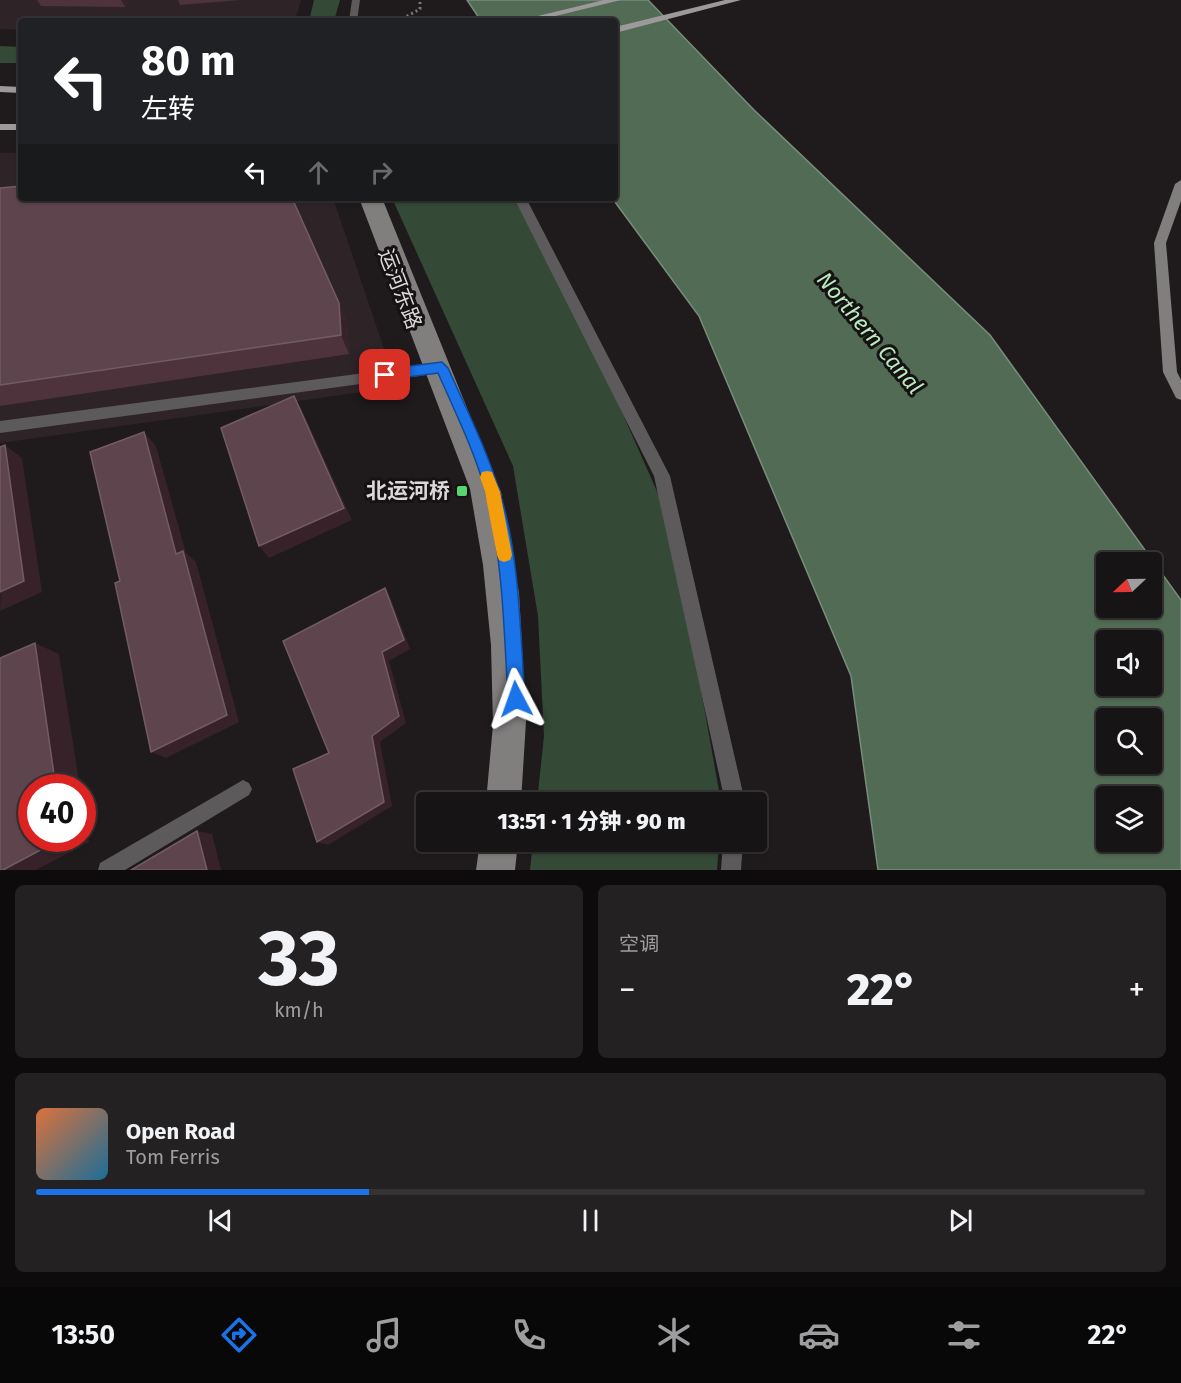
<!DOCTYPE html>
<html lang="zh">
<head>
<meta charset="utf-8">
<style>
	body { margin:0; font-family:"Fira Sans","Noto Sans SC",sans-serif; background:#242122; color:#f1f3f6; height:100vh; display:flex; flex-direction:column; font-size:22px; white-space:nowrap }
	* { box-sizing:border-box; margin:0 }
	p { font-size:20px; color:#9e9ea0 }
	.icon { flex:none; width:33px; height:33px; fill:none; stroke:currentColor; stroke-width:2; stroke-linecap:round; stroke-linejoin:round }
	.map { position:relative; height:870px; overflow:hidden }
	.drawer { display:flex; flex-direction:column; gap:15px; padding:15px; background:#0d0b0c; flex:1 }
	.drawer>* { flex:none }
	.hud { position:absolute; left:18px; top:18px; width:600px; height:183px; border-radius:6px; box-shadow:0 2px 4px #0004,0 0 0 2px #363334; background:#202124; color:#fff; overflow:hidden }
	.needle { width:39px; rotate:248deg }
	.fabs { position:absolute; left:1096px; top:552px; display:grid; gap:12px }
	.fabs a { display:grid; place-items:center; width:66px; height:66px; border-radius:6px; background:#171415; box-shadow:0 2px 4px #0004,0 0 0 2px #363334; font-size:30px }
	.speed { position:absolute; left:18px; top:774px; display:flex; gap:12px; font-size:30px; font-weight:700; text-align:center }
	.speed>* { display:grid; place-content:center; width:78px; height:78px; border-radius:50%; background:#171415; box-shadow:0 2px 4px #0004,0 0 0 2px #363334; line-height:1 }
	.speed .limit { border:9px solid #d22; background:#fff; color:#111 }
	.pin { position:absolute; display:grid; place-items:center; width:51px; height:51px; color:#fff; margin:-26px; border-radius:12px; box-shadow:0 3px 9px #0006 }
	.me { position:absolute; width:66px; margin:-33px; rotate:356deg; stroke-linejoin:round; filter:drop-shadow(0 0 4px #0008) }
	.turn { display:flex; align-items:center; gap:21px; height:126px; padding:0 24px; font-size:27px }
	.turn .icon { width:78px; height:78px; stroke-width:2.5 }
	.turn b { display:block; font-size:42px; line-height:51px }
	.lanes { display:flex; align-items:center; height:57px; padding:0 24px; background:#0003; justify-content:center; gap:30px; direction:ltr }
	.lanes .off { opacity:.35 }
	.big { font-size:45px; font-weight:800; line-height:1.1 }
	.drawer .widget { flex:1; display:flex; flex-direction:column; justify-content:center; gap:9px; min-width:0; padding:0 21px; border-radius:9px; background:#242122 }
	.drawer .dial { align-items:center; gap:0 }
	.dial b { font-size:78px; line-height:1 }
	.song { display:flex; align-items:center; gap:18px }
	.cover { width:72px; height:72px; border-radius:9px; background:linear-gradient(135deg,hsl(20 70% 55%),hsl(200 70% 35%)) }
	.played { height:6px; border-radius:3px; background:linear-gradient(90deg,#1a73e8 30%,#363334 30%) }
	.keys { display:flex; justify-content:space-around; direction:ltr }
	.heat { display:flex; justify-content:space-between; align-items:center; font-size:33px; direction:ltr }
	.drawer .tiles { flex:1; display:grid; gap:15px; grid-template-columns:1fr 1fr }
	.widget:last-child { grid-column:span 2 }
	.trip { position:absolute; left:416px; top:792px; width:351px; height:60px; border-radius:6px; background:#171415; box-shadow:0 2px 4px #0004,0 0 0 2px #363334; font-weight:800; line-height:60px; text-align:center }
	.tabs { display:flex; height:96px; justify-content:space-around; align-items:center; background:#090808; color:#9e9ea0 }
	.tabs .icon { width:42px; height:42px }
	.tabs .active { color:#1a73e8 }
	.tabs b { font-size:27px; color:#f1f3f6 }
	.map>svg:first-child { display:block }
	.built { fill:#2e2427 }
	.green { fill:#354937 }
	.water { fill:#516b54; stroke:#7a8c7c; stroke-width:1.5; fill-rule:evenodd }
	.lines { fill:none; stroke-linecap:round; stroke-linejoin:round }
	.path { stroke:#7a7777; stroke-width:3; stroke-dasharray:2 3; stroke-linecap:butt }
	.lane { fill:#5c5a5b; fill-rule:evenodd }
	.street { fill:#5c5a5b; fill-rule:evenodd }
	.secondary { fill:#817e7e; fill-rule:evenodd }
	.primary { fill:#9d999a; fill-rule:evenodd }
	.wall { fill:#4f333c }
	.shaded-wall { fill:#362228 }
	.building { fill:#5e454d; stroke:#725c62; stroke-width:1.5 }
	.route { fill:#1a73e8; stroke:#114b97; stroke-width:1.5 }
	.slow { fill:#f59e0b }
	.poi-dot { fill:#55d672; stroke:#161213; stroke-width:2 }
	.labels { text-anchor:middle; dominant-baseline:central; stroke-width:6; stroke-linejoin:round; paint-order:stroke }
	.street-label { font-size:21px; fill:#dad8d8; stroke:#161213 }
	.poi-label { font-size:21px; font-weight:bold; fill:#dad8d8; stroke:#161213; text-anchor:end }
	.water-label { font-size:22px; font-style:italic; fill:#baebbf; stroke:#161213 }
</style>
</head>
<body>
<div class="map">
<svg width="1181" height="870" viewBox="0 0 1181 870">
	<rect width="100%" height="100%" fill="#1f1b1c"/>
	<g class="built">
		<polygon points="0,0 301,0 295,21 21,21 21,30 0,29"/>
		<polygon points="0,153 21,153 21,198 333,198 397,387 0,443"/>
	</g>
	<g class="green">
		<polygon points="314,0 340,0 334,21 309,21"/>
		<polygon points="0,46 21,47 21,63 0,63"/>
		<polygon points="392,198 514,198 578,313 671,523 721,802 537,802 544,736 538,616 513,466"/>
		<polygon points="533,842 719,842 717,870 530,870"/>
	</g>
	<path class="water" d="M467 0H648L754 110 990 335 1181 600V870H878L851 676 699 316 612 198H615V21H481ZM1107 562H1152V608H1107ZM1107 640H1152V686H1107ZM1107 718H1152V764H1107ZM1107 796H1152V842H1107Z"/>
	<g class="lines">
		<polyline class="path" points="398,21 420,9 420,0"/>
		<g class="lane">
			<polygon points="352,0 360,0 357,21 349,21"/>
			<polygon points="441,363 447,368 441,373 0,433 0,421"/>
			<polygon points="243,780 249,783 252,789 249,795 125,870 98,870 100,863"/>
		</g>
		<g class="street">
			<polygon points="514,198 526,198 670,476 745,802 725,802 654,476"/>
			<polygon points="723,842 743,842 741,870 721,870"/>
		</g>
		<g class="secondary">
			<polygon points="1181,180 1181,201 1166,243 1177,372 1181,380 1181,400 1176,398 1163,372 1154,243 1175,184"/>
			<polygon points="359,198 382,198 501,492 519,593 526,721 521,802 486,802 493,725 491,645 483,565 470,489"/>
			<polygon points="480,842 518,842 515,870 476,870"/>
		</g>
		<g class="primary">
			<polygon points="604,0 621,0 535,21 517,21"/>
			<polygon points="725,0 741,0 615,33 615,27"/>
			<polygon points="0,86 21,87 21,93 0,92"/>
			<rect x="0" y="124" width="21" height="6"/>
		</g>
	</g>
	<g class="wall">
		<polygon points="37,0 129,0 125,7 41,6"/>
		<polygon points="178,0 240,0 180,5"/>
		<polygon points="0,188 339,303 347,323 349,354 0,406"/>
	</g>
	<g class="shaded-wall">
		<polygon points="121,0 129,0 125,7"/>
		<polygon points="339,303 347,323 349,354 341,335"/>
		<polygon points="294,396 302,410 352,520 269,558 259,546"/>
		<polygon points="144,432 156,446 186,553 196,562 239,722 166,758 151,752 176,554"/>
		<polygon points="5,445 22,458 42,592 0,611"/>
		<polygon points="385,588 391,599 410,649 389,661 406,723 380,742 392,806 328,845 317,842 382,652"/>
		<polygon points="35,643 59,654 80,788 56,788"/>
		<polygon points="82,802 89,842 36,870 3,870 63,838 82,838"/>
		<polygon points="197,831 212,834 221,870 207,870"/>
	</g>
	<g class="building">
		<polygon points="21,186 21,198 292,198 339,303 341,335 0,385 0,188"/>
		<polygon points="294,396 344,508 259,546 221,428"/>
		<polygon points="144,432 176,554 183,551 227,715 151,752 115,583 120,581 90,452"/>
		<polygon points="5,445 24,581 0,592 0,447"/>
		<polygon points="385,588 404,640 382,652 399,716 372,736 384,802 317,842 293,769 329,753 283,641"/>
		<polygon points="35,643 56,788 32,788 32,838 63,838 3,870 0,870 0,658"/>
		<polygon points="197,831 207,870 131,870"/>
	</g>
	<path class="route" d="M442 362 448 368C466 408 486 448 499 490 520 554 520 633 525 699L522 705 516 708 510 705 508 699C504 631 503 560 486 493 475 452 455 412 438 373L385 380 378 375 385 369Z"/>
	<polygon class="slow" points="487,471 492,472 500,492 512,555 510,560 504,562 499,560 497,555 485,492 480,477 482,472"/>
	<rect class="poi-dot" x="456" y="485" width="12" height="12" rx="3"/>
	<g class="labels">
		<g class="street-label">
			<text transform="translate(400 289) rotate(69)">运河东路</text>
		</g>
		<g class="poi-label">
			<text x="450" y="491">北运河桥</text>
		</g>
		<g class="water-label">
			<text transform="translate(870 333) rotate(50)">Northern Canal</text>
		</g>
	</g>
</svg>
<div class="fabs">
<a><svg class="needle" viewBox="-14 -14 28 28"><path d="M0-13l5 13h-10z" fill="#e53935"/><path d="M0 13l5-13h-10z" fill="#9e9ea0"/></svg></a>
<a><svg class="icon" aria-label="sound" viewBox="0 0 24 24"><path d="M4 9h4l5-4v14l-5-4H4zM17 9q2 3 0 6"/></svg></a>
<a><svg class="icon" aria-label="search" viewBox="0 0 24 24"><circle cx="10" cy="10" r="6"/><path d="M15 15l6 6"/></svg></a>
<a><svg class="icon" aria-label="layers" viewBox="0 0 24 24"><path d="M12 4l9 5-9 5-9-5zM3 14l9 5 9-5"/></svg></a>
</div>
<div class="speed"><div class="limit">40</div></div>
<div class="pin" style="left:385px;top:375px;background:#d93025"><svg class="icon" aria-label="arrive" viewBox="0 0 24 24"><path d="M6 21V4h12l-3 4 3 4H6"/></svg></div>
<svg class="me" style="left:516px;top:699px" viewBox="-20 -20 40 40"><path d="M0-17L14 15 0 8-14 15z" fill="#1a73e8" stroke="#fff" stroke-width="4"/></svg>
<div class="trip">13:51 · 1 分钟 · 90 m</div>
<div class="hud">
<div class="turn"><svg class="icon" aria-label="left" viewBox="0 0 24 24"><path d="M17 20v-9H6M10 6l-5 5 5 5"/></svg><div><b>80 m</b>左转</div></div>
<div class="lanes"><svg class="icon" aria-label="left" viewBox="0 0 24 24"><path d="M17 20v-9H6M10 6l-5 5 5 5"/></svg><svg class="icon off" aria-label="ahead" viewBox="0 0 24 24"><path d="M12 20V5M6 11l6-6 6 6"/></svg><svg class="icon off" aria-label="right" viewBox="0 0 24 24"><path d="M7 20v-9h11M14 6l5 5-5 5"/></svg></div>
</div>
</div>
<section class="drawer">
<div class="tiles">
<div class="widget dial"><b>33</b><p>km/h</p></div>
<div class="widget"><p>空调</p>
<div class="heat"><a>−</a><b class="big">22°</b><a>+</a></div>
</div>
<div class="widget">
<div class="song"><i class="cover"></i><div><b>Open Road</b><p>Tom Ferris</p></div></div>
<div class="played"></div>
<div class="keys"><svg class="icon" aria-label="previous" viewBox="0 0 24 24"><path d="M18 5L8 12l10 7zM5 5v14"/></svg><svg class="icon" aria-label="pause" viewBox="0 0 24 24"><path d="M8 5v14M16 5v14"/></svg><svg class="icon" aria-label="next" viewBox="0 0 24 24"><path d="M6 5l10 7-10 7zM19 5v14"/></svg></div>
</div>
</div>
</section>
<nav class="tabs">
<b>13:50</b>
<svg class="icon active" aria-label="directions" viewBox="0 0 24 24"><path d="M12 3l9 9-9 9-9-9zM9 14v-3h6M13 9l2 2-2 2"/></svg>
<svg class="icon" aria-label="music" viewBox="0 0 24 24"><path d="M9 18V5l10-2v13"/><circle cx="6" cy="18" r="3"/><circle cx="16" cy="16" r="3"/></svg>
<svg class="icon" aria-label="phone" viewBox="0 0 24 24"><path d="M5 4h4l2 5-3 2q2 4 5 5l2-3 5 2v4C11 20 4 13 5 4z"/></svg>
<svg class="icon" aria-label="climate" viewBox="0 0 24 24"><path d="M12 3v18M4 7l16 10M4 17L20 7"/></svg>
<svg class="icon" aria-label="car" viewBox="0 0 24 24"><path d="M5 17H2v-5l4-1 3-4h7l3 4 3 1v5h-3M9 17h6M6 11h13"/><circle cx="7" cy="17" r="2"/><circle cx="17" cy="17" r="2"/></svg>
<svg class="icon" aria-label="filters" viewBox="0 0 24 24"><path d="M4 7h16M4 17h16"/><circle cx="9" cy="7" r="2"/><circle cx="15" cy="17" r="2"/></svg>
<b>22°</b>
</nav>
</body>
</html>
